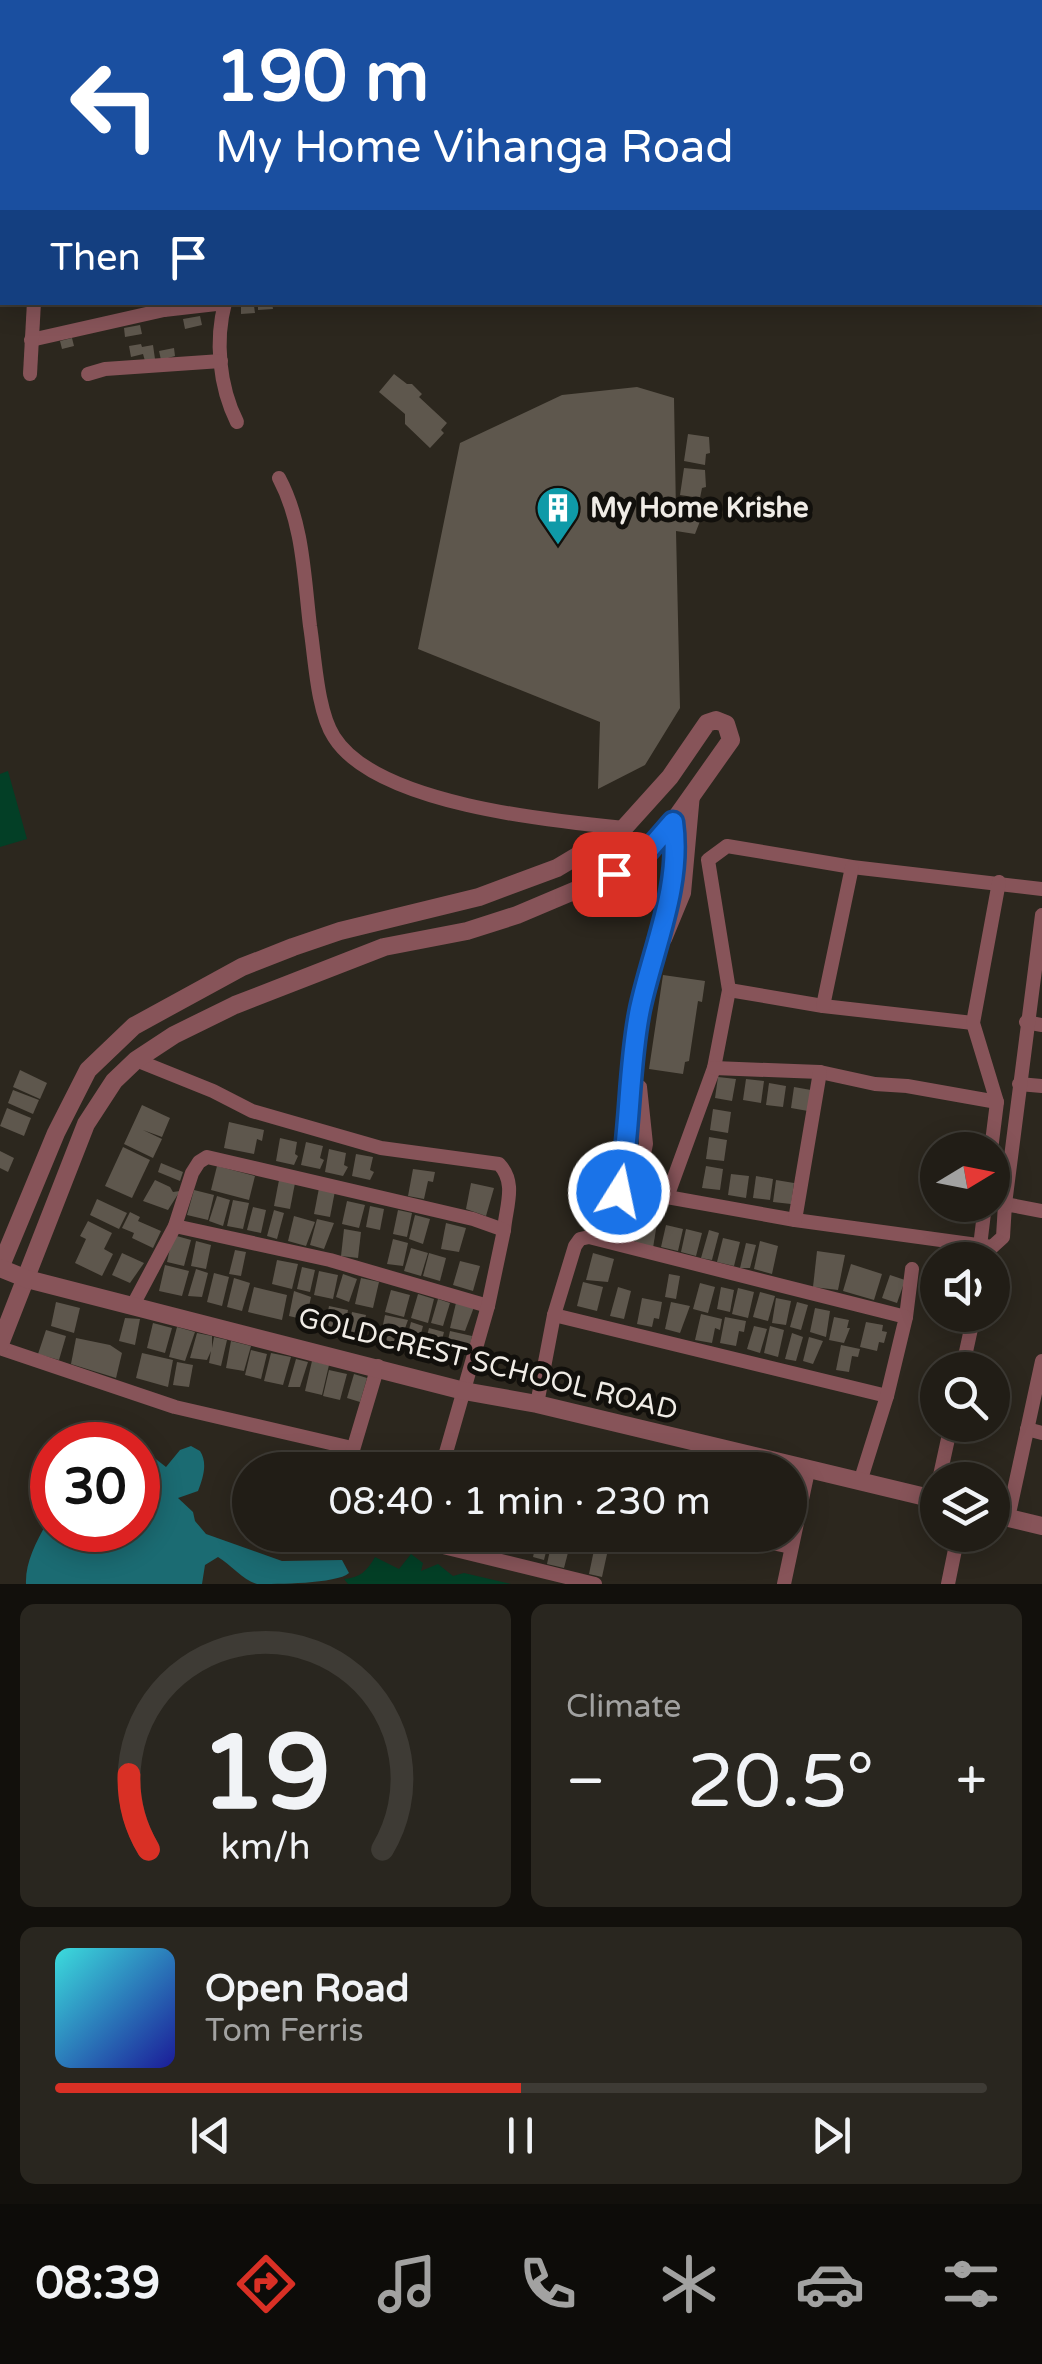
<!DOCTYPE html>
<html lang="en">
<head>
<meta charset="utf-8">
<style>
	body { margin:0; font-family:"Varela Round",sans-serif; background:#29261f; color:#f1f3f6; height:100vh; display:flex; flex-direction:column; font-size:38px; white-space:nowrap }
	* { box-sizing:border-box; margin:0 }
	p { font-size:32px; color:#a2a2a1 }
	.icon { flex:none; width:55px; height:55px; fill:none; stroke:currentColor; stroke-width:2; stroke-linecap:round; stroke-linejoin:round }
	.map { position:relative; height:1584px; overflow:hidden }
	.details { display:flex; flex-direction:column; gap:20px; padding:20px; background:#12100c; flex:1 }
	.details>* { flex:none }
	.top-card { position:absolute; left:0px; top:0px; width:1042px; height:305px; box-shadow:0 5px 25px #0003,0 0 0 2px #3e3b35; background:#1a4fa0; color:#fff; overflow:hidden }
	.needle { width:65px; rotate:80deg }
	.tools { position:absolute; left:920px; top:1132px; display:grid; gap:20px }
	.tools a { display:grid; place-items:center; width:90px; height:90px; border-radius:50%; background:#211d16; box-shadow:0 5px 25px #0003,0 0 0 2px #3e3b35; font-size:50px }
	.speed { position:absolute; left:30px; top:1422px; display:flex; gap:20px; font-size:50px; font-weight:700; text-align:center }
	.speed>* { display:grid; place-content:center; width:130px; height:130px; border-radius:50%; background:#211d16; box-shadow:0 5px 25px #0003,0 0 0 2px #3e3b35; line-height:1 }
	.speed .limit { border:15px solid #d22; background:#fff; color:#111 }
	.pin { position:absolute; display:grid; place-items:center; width:85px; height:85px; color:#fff; margin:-42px; border-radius:20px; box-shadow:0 5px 15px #0006 }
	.me { position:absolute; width:110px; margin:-55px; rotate:10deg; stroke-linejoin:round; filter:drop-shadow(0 0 8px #0008) }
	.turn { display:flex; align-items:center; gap:35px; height:210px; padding:0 50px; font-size:45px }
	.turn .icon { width:130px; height:130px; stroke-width:2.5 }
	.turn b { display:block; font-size:70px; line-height:85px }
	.then { display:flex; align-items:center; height:95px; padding:0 50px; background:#0003; gap:20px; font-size:38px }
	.big { font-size:75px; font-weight:600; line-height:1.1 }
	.details .tile { flex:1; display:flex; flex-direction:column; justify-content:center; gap:15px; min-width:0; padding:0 35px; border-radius:15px; background:#29261f }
	.details .dial { align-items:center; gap:0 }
	.dial svg { height:260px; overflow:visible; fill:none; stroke:#3e3b35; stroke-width:7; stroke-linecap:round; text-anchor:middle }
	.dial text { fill:#f1f3f6; stroke:none }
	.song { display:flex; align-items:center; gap:30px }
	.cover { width:120px; height:120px; border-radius:15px; background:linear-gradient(135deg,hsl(180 70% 55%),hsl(240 70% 35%)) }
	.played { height:10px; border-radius:5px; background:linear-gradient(90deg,#d93025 50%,#3e3b35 50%) }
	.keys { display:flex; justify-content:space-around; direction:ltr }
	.heat { display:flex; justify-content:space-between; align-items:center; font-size:55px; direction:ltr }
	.details .tiles { flex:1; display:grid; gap:20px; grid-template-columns:1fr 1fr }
	.tile:last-child { grid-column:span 2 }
	.trip { position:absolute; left:232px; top:1452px; width:575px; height:100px; border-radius:50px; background:#211d16; box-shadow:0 5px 25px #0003,0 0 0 2px #3e3b35; font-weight:600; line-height:100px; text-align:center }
	.menu { display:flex; height:160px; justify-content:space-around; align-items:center; background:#0d0c09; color:#a2a2a1 }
	.menu .icon { width:70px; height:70px }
	.menu .selected { color:#d93025 }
	.menu b { font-size:45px; color:#f1f3f6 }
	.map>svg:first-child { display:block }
	.green { fill:#033f26 }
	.water { fill:#1b6b72 }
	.building { fill:#5e574d }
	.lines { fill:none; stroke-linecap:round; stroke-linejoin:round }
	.minor { stroke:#875459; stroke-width:14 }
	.tertiary { stroke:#875459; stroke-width:18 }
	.route-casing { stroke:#114b97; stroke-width:25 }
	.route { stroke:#1a73e8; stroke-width:18 }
	.labels { text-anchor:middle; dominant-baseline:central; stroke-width:10; stroke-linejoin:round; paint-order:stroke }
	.poi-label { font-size:28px; font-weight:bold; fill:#f0ece6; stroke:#12100c; text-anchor:start }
	.street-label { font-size:28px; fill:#f0ece6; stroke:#12100c }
</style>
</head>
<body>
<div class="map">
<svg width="1042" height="1584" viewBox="0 0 1042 1584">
	<rect width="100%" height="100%" fill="#2c271e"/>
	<g class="green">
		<polygon points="8,771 27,839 0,847 0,774"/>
		<path d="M411 1554 423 1563 421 1571 438 1564 453 1576 464 1573 511 1584H348L344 1579C360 1578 367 1571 375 1557L399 1569Z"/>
	</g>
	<path class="water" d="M138 1445 166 1467 180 1450 191 1446 200 1451C208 1463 203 1478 198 1491L178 1498 193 1512 195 1521 206 1534 282 1561 342 1560 349 1573C337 1584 275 1584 257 1584 244 1581 230 1564 218 1557L205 1565 202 1584H26C25 1559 40 1535 52 1514V1530H138Z"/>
	<g class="building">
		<polygon points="258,302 272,302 273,309 258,310"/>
		<polygon points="254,306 255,313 241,314 241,307"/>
		<polygon points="200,316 202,325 185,329 183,319"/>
		<polygon points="140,325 142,334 125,337 124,328"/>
		<polygon points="72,338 74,346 62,349 60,341"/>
		<polygon points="141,344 142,347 153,345 155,359 145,361 143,354 131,357 129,346"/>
		<polygon points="174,348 175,356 161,360 159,351"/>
		<polygon points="394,374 407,384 412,384 422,394 419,397 447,423 441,430 444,433 430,448 405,424 405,414 379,392"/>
		<polygon points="637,387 674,398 676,512 678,504 699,506 698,514 702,516 695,534 676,531 680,708 645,765 598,789 600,722 418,649 460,443 562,395"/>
		<polygon points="688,434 709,437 710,453 706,454 705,465 684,461"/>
		<polygon points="684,468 705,470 706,487 702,488 700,498 680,495"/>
		<polygon points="663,975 705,981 702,1002 698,1001 689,1061 685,1062 683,1074 649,1069"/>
		<polygon points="20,1070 47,1083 40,1099 13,1087"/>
		<polygon points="718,1077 736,1079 732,1101 715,1098"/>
		<polygon points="746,1079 764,1081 761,1103 743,1100"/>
		<polygon points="769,1083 786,1086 783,1107 766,1105"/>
		<polygon points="794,1087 811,1090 808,1111 791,1108"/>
		<polygon points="13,1090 39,1100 33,1114 8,1103"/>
		<polygon points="142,1105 170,1118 162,1137 143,1130 162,1139 153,1158 124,1144"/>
		<polygon points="7,1108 31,1118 24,1136 0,1126"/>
		<polygon points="713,1109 731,1112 728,1133 710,1130"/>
		<polygon points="229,1122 264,1130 262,1141 257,1139 254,1154 224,1148"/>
		<polygon points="709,1137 727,1140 724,1161 706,1159"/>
		<polygon points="280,1138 297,1142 295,1154 298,1156 294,1165 276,1161"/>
		<polygon points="306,1142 323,1146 320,1158 324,1160 320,1169 301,1165"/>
		<polygon points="123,1147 150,1160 132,1198 105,1186"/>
		<polygon points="329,1149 346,1153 344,1165 348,1167 343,1176 325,1172"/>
		<polygon points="0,1151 14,1158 8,1172 0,1168"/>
		<polygon points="356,1154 373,1157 370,1170 374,1172 370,1180 352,1176"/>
		<polygon points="161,1163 183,1172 180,1181 158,1172"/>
		<polygon points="217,1166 255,1176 249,1200 211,1190"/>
		<polygon points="706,1166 723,1169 720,1190 702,1188"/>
		<polygon points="413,1169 435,1172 433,1182 428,1181 424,1199 408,1196"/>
		<polygon points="731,1174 749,1176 746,1198 728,1195"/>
		<polygon points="756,1176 773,1179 770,1200 753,1198"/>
		<polygon points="155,1180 170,1187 173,1192 180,1191 168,1210 143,1201"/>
		<polygon points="279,1180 295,1183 290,1209 274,1206"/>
		<polygon points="776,1180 794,1183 791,1204 773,1202"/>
		<polygon points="471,1183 494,1188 486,1216 466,1209"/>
		<polygon points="319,1188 335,1191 330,1217 314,1214"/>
		<polygon points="194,1190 214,1195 208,1220 187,1215"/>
		<polygon points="217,1196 230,1200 223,1226 209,1221"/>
		<polygon points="97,1199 127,1213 119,1229 90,1215"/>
		<polygon points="233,1200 249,1203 243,1229 227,1226"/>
		<polygon points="347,1201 365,1205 359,1228 342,1224"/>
		<polygon points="370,1206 384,1209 380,1230 366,1227"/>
		<polygon points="253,1207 266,1210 261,1233 247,1230"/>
		<polygon points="274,1210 284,1213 277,1239 267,1236"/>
		<polygon points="398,1210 412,1213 407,1237 393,1234"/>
		<polygon points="130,1212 140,1217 138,1221 161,1231 153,1248 132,1238 134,1233 122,1228"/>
		<polygon points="415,1215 430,1219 423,1244 409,1239"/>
		<polygon points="294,1216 315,1222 306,1246 288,1241"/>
		<polygon points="317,1219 334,1223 324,1249 310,1245"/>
		<polygon points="639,1219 657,1223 653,1248 635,1244"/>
		<polygon points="88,1221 112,1233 104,1249 113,1254 102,1276 75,1263 86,1239 80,1236"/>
		<polygon points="446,1223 466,1228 459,1252 441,1249"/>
		<polygon points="666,1225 683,1229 678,1251 661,1247"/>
		<polygon points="344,1229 361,1232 358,1258 341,1256"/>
		<polygon points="686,1229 702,1233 696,1256 681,1252"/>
		<polygon points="709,1230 719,1233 712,1260 701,1258"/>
		<polygon points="173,1235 191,1240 184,1266 167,1262"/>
		<polygon points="723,1238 740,1242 734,1266 717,1262"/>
		<polygon points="393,1239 408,1243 403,1266 387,1264"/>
		<polygon points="196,1241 211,1245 206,1269 191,1266"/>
		<polygon points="760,1241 778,1246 772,1274 754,1269"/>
		<polygon points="746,1243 756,1245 750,1268 740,1268"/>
		<polygon points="411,1248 428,1253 421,1276 404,1271"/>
		<polygon points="235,1250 246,1252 241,1276 229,1274"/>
		<polygon points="817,1251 845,1255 838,1290 813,1287"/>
		<polygon points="122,1253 144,1263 130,1283 112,1275"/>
		<polygon points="429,1253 446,1258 440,1281 423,1276"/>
		<polygon points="593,1253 614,1259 608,1282 586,1280"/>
		<polygon points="277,1260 298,1264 292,1289 272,1284"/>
		<polygon points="460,1261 480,1266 473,1291 453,1285"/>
		<polygon points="851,1264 882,1274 874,1300 843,1291"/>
		<polygon points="165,1265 189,1271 182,1296 159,1291"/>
		<polygon points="302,1267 315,1270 310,1292 297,1289"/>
		<polygon points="196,1269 208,1273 202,1297 188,1296"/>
		<polygon points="319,1271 338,1275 333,1299 314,1295"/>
		<polygon points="214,1273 229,1277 222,1306 207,1302"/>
		<polygon points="343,1274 357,1279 349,1302 336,1297"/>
		<polygon points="669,1274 680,1276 676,1299 665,1297"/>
		<polygon points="890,1275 905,1280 897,1303 882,1298"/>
		<polygon points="234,1278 250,1283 242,1311 227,1307"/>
		<polygon points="361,1278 379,1282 373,1308 355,1304"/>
		<polygon points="583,1282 603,1287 597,1311 577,1306"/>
		<polygon points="700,1283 715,1287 708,1313 693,1309"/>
		<polygon points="254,1287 287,1295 282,1320 248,1312"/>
		<polygon points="618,1287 631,1291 624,1319 610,1316"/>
		<polygon points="721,1287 734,1290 730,1312 717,1309"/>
		<polygon points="738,1288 754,1292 748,1318 732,1314"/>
		<polygon points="391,1290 410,1295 404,1317 385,1312"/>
		<polygon points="294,1291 311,1297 306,1320 289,1316"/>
		<polygon points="760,1292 775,1296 768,1321 753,1317"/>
		<polygon points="418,1294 434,1299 428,1323 411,1318"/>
		<polygon points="642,1298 662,1302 659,1319 654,1318 652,1327 637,1324"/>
		<polygon points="776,1298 791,1301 786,1325 772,1323"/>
		<polygon points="438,1299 450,1303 443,1326 431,1323"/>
		<polygon points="56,1302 80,1308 74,1333 51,1326"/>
		<polygon points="671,1302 690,1306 680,1333 665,1329"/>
		<polygon points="797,1302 808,1305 801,1330 790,1327"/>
		<polygon points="456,1303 474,1307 465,1331 450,1328"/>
		<polygon points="329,1306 348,1310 343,1336 324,1332"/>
		<polygon points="815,1308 830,1311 826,1337 810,1332"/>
		<polygon points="352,1312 366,1315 360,1338 347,1335"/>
		<polygon points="701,1314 722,1319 720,1330 715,1328 712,1343 695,1340"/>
		<polygon points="385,1315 408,1320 398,1348 379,1344"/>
		<polygon points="725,1317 746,1321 744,1332 739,1331 736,1346 720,1343"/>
		<polygon points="834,1317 849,1320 847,1328 850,1328 844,1343 829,1340"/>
		<polygon points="125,1318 140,1319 135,1345 119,1341"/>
		<polygon points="411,1322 423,1326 416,1353 404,1349"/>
		<polygon points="866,1322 883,1325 882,1331 887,1332 884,1343 879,1342 877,1351 860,1347"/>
		<polygon points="153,1323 172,1328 165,1353 147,1348"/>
		<polygon points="754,1326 767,1329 760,1353 747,1349"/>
		<polygon points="770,1326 784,1330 778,1357 764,1353"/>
		<polygon points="177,1327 195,1332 185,1361 169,1357"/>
		<polygon points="429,1328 444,1332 438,1356 423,1352"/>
		<polygon points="46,1330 66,1336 59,1360 38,1354"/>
		<polygon points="450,1331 472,1336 468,1354 463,1352 461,1363 444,1359"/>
		<polygon points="197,1333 212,1336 212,1348 214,1337 227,1340 221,1366 209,1363 211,1351 207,1360 190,1358"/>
		<polygon points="792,1333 803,1337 796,1361 785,1359"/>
		<polygon points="809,1337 823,1341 813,1364 803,1361"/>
		<polygon points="76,1338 110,1345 122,1353 116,1378 71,1364"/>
		<polygon points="231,1341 251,1346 244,1371 226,1368"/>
		<polygon points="841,1345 860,1349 858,1357 852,1356 849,1372 836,1370"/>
		<polygon points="251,1350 267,1354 261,1379 245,1375"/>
		<polygon points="142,1353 173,1360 168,1387 136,1378"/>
		<polygon points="271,1353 291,1357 283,1385 264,1381"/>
		<polygon points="296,1359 308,1362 300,1387 288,1387"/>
		<polygon points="312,1361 329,1365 322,1395 305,1391"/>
		<polygon points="177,1362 193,1365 189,1387 173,1385"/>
		<polygon points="329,1370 347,1374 340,1400 323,1396"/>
		<polygon points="354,1374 367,1378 360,1402 347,1398"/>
		<polygon points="477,1535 490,1535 487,1547 471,1544"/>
		<polygon points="538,1535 550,1536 544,1560 533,1557"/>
		<polygon points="585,1535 603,1535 601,1545 583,1541"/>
		<polygon points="552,1541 570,1545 564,1568 547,1564"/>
		<polygon points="594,1550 607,1554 602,1577 589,1574"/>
	</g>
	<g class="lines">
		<g class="minor">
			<polyline points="37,0 45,2"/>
			<polyline points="275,0 277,2"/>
			<polyline points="99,2 100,0"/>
			<polyline points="514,2 514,0"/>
			<polyline points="562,2 562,0"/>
			<polyline points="0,85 2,86"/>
			<polyline points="0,221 2,221"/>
			<path d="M163 302 164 310 225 303C215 340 219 386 237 422"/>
			<polyline points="31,340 164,310"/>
			<polyline points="30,374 34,302"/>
			<polyline points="88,374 105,369 221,361"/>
			<path d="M279 478C303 523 304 576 310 626 315 657 317 711 334 737 376 804 550 821 624 828"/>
			<polyline points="1042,889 852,867 727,846 708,860 729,990 714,1068 667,1197 795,1220 992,1247 1003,1237 1005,1204 1042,1211"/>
			<polyline points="665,939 684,893 693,794"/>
			<polyline points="729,990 823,1006 973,1023"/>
			<polyline points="823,1006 852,867"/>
			<polyline points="1026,1022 1042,1025"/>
			<path d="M136 1060 213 1091 252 1111 381 1148 499 1164C517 1183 506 1206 504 1230"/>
			<polyline points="714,1068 820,1072 875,1084 907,1086 997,1102"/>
			<polyline points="1019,1084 1042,1086"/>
			<polyline points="991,1150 997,1102 973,1023 999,882"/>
			<polyline points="636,1194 646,1144 640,1087"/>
			<path d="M667 1197 619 1192C630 1132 628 1068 640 1010 653 948 682 886 673 822"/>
			<polyline points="1005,1204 1042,915"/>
			<polyline points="795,1220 820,1072"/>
			<polyline points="175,1226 330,1260 488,1306"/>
			<polyline points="980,1246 985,1205"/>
			<polyline points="133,1305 175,1226 192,1173 199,1162 207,1157 473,1219 504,1230 488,1306 441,1470"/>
			<polyline points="554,1315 887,1396"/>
			<polyline points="906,1317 912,1269"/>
			<polyline points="0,1348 175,1407 352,1448"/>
			<polyline points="962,1370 974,1315"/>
			<polyline points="537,1404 554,1315 575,1246 580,1239 589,1237 906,1317 887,1396 860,1482"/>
			<polyline points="1027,1429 1042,1433"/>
			<polyline points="347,1470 378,1366"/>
			<polyline points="939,1480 951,1425"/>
			<polyline points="1008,1518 1042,1361"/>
			<polyline points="394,1535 595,1584"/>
			<polyline points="734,1535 791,1547"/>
			<polyline points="784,1584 808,1471"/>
			<polyline points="948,1584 958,1535"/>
		</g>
		<g class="tertiary">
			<polyline points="0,1268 56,1133 88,1070 134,1026 242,967 293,947 340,931 479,897 557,868 624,828 670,777 707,723 716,720 726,724 731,740 673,822 645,853 614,874 517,915 467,931 384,947 235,1005 174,1035 136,1060 114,1081 86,1124 0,1344"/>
			<polyline points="0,1268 27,1279 464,1391 537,1404 938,1500"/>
			<polyline points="992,1514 1042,1526"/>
		</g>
	</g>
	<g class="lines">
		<defs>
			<path id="route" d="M614 874 646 853 673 822C682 886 653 948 640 1009 628 1067 631 1132 619 1192"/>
		</defs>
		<use href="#route" class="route-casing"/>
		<use href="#route" class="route"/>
	</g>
	<defs>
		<symbol id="building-pin" viewBox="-11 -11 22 30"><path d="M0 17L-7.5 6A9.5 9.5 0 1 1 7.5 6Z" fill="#0f9aa8" stroke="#12100c"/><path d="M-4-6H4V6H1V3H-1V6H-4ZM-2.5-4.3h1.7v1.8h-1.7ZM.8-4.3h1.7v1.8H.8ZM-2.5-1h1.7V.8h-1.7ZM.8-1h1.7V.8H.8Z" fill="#fff"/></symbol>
	</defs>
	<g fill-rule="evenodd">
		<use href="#building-pin" x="533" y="483" width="50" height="68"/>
	</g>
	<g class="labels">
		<g class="poi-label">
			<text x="590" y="508">My Home Krishe</text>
		</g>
		<g class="street-label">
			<text transform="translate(488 1364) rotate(14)">GOLDCREST SCHOOL ROAD</text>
		</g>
	</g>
</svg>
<div class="tools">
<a><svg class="needle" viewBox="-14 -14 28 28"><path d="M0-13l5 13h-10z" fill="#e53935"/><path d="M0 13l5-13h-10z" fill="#a2a2a1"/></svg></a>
<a><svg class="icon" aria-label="sound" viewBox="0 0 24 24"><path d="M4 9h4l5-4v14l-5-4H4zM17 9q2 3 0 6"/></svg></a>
<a><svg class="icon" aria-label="search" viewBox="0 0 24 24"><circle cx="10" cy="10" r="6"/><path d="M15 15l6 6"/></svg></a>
<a><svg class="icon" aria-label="layers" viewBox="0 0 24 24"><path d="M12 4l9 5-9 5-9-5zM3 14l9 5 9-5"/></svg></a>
</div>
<div class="speed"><div class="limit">30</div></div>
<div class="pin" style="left:614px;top:874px;background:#d93025"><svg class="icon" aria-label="arrive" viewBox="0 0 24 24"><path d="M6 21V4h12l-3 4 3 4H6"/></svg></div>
<svg class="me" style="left:619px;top:1192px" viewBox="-20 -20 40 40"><circle r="17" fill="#1a73e8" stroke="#fff" stroke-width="3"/><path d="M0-11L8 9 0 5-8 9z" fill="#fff"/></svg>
<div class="trip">08:40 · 1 min · 230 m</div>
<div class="top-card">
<div class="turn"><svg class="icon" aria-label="left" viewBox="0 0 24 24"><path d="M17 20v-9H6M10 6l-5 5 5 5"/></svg><div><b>190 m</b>My Home Vihanga Road</div></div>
<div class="then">Then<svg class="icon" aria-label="arrive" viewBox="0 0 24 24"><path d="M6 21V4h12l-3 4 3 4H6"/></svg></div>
</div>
</div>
<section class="details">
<div class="tiles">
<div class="tile dial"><svg viewBox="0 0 100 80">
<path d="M14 69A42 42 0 1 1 86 69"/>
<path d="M14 69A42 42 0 0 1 8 46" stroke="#d93025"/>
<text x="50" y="56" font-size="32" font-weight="700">19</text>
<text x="50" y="72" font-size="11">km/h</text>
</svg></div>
<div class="tile"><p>Climate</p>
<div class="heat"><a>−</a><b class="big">20.5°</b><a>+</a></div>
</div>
<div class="tile">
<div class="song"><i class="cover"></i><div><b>Open Road</b><p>Tom Ferris</p></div></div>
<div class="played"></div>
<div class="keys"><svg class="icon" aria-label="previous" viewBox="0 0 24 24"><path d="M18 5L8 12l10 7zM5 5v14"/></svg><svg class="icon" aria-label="pause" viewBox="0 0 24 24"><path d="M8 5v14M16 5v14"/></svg><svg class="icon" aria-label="next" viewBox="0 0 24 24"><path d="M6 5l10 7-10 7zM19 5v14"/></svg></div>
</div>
</div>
</section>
<nav class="menu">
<b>08:39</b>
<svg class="icon selected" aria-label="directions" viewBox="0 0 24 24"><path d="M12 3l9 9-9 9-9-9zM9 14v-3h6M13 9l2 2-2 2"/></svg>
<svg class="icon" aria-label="music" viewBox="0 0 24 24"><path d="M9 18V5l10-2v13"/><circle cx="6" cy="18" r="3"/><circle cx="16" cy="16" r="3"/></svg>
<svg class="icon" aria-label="phone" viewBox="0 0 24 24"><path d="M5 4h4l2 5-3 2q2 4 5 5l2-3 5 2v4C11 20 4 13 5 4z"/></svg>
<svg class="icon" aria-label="climate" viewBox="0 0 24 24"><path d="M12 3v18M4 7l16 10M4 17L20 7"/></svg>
<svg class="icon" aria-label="car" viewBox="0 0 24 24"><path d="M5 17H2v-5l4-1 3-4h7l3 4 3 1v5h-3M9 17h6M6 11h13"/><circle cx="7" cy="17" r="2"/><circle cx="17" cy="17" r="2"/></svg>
<svg class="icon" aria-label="filters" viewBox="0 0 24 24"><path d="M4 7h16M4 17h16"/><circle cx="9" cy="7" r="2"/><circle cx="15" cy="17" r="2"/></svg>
</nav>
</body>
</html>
